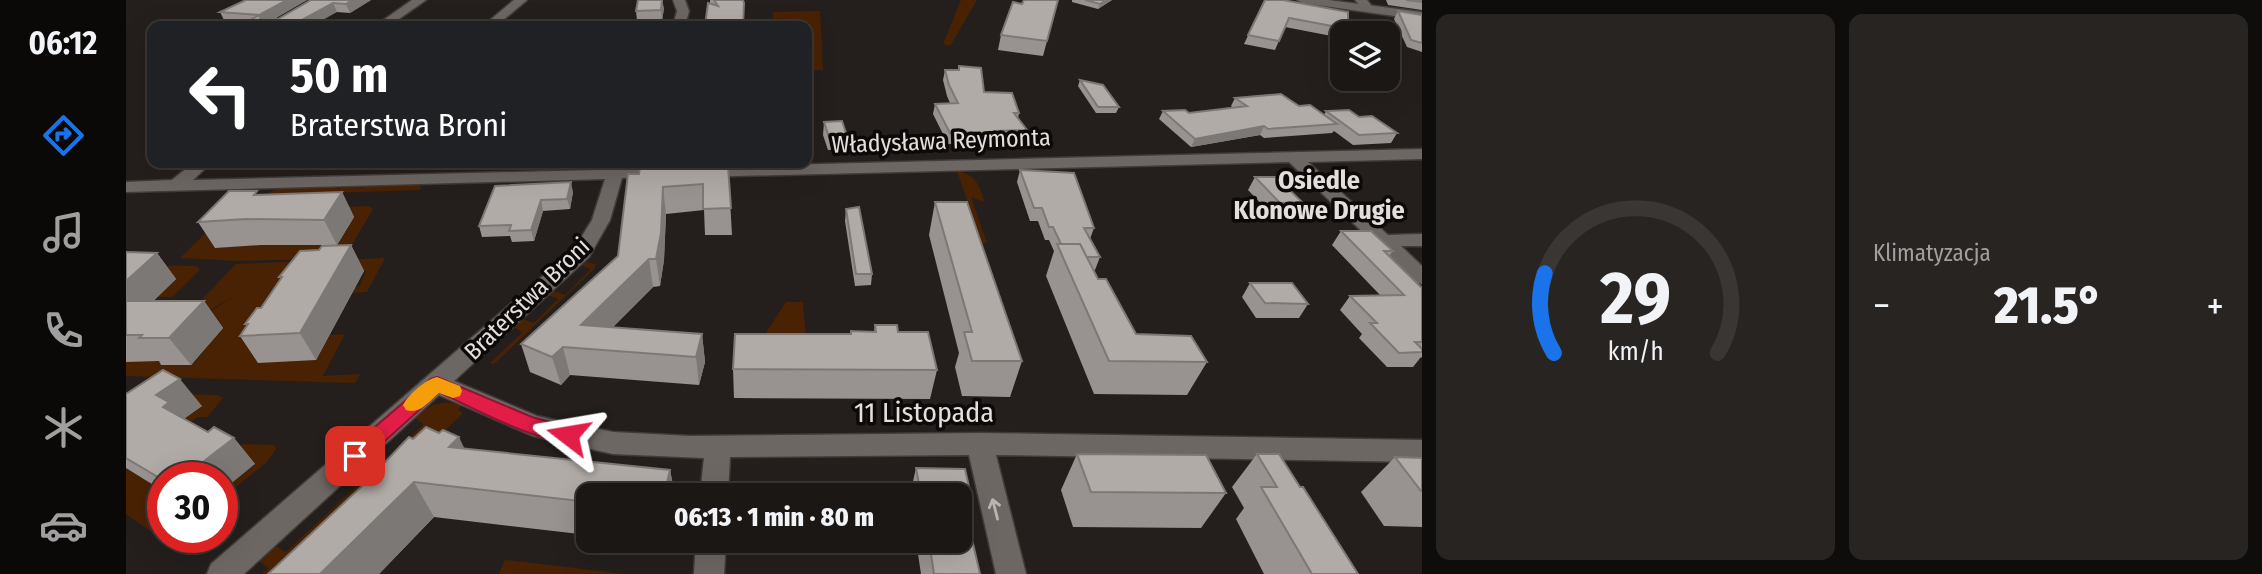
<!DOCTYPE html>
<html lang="pl">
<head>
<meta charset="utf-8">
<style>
	body { margin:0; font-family:"Fira Sans Condensed",sans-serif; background:#282422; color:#f1f3f6; height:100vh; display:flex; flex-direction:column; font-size:26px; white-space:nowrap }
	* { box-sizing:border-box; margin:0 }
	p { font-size:23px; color:#a09fa0 }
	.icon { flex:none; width:38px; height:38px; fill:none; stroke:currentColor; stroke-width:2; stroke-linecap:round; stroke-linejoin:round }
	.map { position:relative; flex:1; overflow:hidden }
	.side { display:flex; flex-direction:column; gap:14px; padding:14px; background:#0f0d0c; width:840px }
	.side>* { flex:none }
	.hud { position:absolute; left:21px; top:21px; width:665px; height:147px; border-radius:14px; box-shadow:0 7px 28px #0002,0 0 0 2px #393634; background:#202124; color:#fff; overflow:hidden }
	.controls { position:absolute; left:1204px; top:21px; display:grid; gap:14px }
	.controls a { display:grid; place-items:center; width:70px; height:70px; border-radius:14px; background:#1b1715; box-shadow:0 7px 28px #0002,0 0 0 2px #393634; font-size:35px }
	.speed { position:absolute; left:21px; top:462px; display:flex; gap:14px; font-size:35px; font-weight:700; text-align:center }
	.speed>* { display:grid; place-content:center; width:91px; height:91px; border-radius:50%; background:#1b1715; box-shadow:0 7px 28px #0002,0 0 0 2px #393634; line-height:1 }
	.speed .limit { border:10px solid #d22; background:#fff; color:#111 }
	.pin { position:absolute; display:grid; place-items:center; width:60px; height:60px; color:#fff; margin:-30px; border-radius:14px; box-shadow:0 4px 10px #0006 }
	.me { position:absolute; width:77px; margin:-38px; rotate:284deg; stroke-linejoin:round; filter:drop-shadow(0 0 5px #0008) }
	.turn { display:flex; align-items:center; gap:24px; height:147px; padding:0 28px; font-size:32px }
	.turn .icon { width:91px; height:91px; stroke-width:2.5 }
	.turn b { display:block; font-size:49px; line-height:60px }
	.big { font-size:52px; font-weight:800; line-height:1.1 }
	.side .widget { flex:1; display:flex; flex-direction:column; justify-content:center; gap:10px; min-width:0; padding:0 24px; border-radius:14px; background:#282422 }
	.side .dial { align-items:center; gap:0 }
	.dial svg { height:182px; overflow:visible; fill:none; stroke:#393634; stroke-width:7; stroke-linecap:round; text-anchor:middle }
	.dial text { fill:#f1f3f6; stroke:none }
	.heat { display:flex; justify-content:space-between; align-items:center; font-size:38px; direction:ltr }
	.side .tiles { flex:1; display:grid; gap:14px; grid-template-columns:repeat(2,1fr) }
	.trip { position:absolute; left:450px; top:483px; width:396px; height:70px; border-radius:14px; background:#1b1715; box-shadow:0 7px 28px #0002,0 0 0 2px #393634; font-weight:800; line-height:70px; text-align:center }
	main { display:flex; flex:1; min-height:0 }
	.dock { display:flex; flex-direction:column; width:126px; justify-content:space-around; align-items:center; background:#0b0908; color:#a09fa0 }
	.dock .icon { width:49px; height:49px }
	.dock .active { color:#1a73e8 }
	.dock b { font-size:32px; color:#f1f3f6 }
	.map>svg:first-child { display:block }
	.green { fill:#492203 }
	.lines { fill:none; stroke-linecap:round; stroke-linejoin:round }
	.minor-casing { stroke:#403c3a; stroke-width:3 }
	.secondary-casing { stroke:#403c3a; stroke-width:3 }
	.minor { fill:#6d6764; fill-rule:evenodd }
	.secondary { fill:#6d6764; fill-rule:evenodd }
	.wall { fill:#989390 }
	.shaded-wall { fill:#7c7875 }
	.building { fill:#b1aba7; stroke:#7c7875; stroke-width:2 }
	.oneway { stroke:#bab5b3 }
	.route { fill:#e11d48; stroke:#92132f; stroke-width:2 }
	.slow { fill:#f59e0b }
	.labels { text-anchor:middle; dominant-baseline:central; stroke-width:7; stroke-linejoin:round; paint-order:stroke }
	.street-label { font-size:24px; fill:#e3dfdd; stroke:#0c0908 }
	.neighbourhood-label { font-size:26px; font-weight:bold; fill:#e3dfdd; stroke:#0c0908 }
	.near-street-label { font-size:28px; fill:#e3dfdd; stroke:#0c0908 }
</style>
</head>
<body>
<main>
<nav class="dock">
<b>06:12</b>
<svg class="icon active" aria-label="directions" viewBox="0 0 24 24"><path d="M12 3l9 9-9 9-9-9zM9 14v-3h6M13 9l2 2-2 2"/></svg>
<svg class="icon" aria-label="music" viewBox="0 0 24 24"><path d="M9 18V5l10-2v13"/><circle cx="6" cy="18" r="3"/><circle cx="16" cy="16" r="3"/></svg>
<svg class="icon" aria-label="phone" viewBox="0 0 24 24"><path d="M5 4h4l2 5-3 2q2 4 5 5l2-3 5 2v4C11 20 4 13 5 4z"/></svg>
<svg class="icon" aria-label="climate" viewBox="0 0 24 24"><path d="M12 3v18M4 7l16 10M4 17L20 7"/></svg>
<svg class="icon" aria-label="car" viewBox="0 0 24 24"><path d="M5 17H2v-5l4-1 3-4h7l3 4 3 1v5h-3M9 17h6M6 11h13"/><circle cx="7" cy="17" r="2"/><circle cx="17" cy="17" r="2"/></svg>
</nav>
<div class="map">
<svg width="1296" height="574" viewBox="0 0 1296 574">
	<rect width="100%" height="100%" fill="#241f1c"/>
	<g class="green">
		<polygon points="835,0 851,0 824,46 817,44"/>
		<polygon points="694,11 697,70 681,70 681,26 647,26 647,12"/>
		<path d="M831 171C850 175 853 185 859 202L845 197 861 243H856Z"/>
		<polygon points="229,184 234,188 254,184 293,184 295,188 294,190 139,195 157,186 206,185 211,189"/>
		<polygon points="243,206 247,209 218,258 112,261 54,258 99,214 90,248 136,243 210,245 221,230 206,207"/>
		<polygon points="259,258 241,292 222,293 234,285 240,271 210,272 190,360 204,335 219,334 197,376 234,374 229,383 0,376 0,359 70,361 96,328 78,316 108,296 77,314 63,313 110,264"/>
		<polygon points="461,262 470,264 468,269 368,364 364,363 397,332 387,327 396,319 408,323 432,299 422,295 427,291 439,295 465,269 454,265"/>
		<polygon points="3,265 70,266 74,270 46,297 31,297 49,279"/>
		<polygon points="660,302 677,302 680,340 635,340"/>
		<polygon points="51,394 92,395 97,398 81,417 71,417 66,421 59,418"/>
		<polygon points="323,402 337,405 332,410 337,413 170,574 136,574 143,568 132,560 148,545 160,552 298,424 287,417 307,405"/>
		<polygon points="117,444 148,445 150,449 141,462 96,498 96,491 129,465 101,457"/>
		<polygon points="0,468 37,491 37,537 49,537 41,543 0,514"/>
		<polygon points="379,560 500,574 373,574"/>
	</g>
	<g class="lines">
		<defs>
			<g id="minor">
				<polygon points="286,0 300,0 263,26 249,26"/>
				<polygon points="388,0 401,0 370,26 357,26"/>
				<polygon points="547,0 559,0 563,11 559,26 547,26 551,11"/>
				<polygon points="1229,0 1241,0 1248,9 1238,11"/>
				<polygon points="1296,149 1296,159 1182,162 1262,235 1296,234 1296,246 1275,246 1296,266 1296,284 1289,282 1163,162 574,177 565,172 574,167"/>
				<polygon points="67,163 85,163 67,180 548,168 551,172 542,177 496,178 484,220 463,257 328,381 411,416 487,432 564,436 854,433 1296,440 1296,462 870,455 900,574 870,574 843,455 604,457 602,495 574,495 578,458 487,454 407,436 313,395 118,574 81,574 85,564 448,249 466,220 479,179 0,192 0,182 46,180"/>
				<polygon points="570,541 600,541 598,574 568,574"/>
			</g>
			<polygon id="secondary" points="1171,0 1202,0 1296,12 1296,20 1177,3"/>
		</defs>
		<use href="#minor" class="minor-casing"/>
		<use href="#secondary" class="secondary-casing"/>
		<use href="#minor" class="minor"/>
		<use href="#secondary" class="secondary"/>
	</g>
	<g class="wall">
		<polygon points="120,0 181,0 149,18 152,19 185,0 245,0 224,13 211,12 118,23 99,22 94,12"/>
		<polygon points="584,0 617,0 618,12 584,3"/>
		<polygon points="932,0 917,56 872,50 875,35 896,4"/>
		<polygon points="946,0 986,0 972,9 946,2"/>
		<polygon points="1139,0 1222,29 1219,33 1216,33 1216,38 1159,27 1149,50 1118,44"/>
		<polygon points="1260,0 1296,0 1296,10 1262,5"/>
		<polygon points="538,8 536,21 511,21 510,11"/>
		<polygon points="1272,11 1296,15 1296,52 1281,47 1268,19"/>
		<polygon points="833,66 858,92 893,113 892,118 901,130 898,141 872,142 871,149 851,150 846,143 822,144 807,114 809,104 824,103 821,96 817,80 819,70 832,70"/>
		<polygon points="954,80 993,107 990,113 970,113 952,86"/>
		<polygon points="1109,98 1173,106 1198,115 1200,111 1233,117 1271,133 1265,143 1227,145 1208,131 1206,133 1138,138 1134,135 1065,147 1033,119 1037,111 1063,113 1107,108 1105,106"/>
		<polygon points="698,122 721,136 720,149 702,150 697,135"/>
		<polygon points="602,166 606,235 579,235 578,210 540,214 538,260 534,286 527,287 487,327 576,334 579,362 573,385 444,375 435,385 404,372 395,344 492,256 502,174"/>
		<polygon points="894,170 968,228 964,239 974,257 969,270 967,270 972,279 1010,334 1081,362 1061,395 968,394 920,276 928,251 923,240 919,240 912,221 904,221 891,182"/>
		<polygon points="1129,177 1176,202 1168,216 1147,216 1122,190"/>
		<polygon points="369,186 447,192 444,209 417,211 408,241 386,242 384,236 356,237 353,226"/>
		<polygon points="216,192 228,217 211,245 135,245 89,248 72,222"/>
		<polygon points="809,202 896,361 884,397 836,396 829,367 833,353 803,235"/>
		<polygon points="720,209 746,274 745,285 729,286 719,221"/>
		<polygon points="1215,231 1267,251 1263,256 1296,288 1296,358 1295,357 1287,367 1261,367 1233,338 1236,334 1214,310 1224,296 1254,295 1206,245"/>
		<polygon points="225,245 238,271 190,360 132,363 114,336 121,326 119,324 135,308 155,280 153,277 193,250"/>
		<polygon points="0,252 31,253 50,279 27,301 78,301 97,328 65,365 35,365 33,361 0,362"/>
		<polygon points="1124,283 1182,304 1173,318 1130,318 1116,297"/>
		<polygon points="749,325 772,332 811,370 804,399 608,398 607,369 725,334 748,332"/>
		<polygon points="0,394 76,406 58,418 82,432 108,438 129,464 37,478 37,491 0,468"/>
		<polygon points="287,439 338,449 544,470 549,495 462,495 462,535 308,517 253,574"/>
		<polygon points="951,454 1100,493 1075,528 947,527 935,490"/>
		<polygon points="1131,454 1232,574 1138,574 1110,519 1118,508 1106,487"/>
		<polygon points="1269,457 1296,458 1296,527 1258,526 1235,492"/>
		<polygon points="790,468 844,491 839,507 854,574 795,574 790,541 833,541 833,495 784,495"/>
		<polygon points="512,541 541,541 540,544"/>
		<polygon points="617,541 747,541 746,545 617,542"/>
	</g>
	<g class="shaded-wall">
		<polygon points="161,0 181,0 140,24 134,18 135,14"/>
		<polygon points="226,0 245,0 224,13 220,4"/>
		<polygon points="536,0 538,8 536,21 535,10"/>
		<polygon points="980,0 986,0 972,9 974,4"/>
		<polygon points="207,3 211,12 186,26 165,26"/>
		<polygon points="1138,126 1134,135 1065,147 1069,139"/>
		<polygon points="445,182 447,192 444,209 441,199"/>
		<polygon points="537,187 540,214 538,260 534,286 530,259"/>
		<polygon points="216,192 228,217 211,245 198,220"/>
		<polygon points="415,200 417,211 408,241 405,230"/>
		<polygon points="225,245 238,271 190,360 174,333"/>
		<polygon points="31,253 50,279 1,327 0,326 0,281"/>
		<polygon points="523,259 527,287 465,349 455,325"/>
		<polygon points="78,301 97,328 65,365 43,338"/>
		<polygon points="576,334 579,362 573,385 570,357"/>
		<polygon points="437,347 444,375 435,385 426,357"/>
		<polygon points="54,379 76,406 58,419 37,407 30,395"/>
		<polygon points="333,437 350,473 323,447"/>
		<polygon points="108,438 129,464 96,491 96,478 56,478"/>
		<polygon points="544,470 549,495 538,495"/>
		<polygon points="288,482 308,517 253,574 194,574"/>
	</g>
	<g class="building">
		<polygon points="120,0 161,0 135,14 134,18 152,19 185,0 226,0 220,4 207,3 165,26 112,26 134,15 94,12"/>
		<polygon points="512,0 536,0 535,10 510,11"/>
		<polygon points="588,0 617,0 618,3 617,26 579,26 582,3 592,6"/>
		<polygon points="898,0 932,0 921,41 875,35 887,2 896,4"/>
		<polygon points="959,0 980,0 974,4"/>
		<polygon points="1139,0 1157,0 1222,12 1222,29 1163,18 1153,41 1122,35"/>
		<polygon points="1280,0 1296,0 1296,2"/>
		<polygon points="1272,11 1296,15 1296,43 1285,40"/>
		<polygon points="833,66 855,68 858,92 886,93 893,113 888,113 901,130 869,131 873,138 853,139 849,132 824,133 809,104 832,103 823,85 819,70 833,70"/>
		<polygon points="954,80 977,85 993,107 972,107"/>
		<polygon points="1155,94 1173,106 1184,105 1211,124 1142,129 1138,126 1069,139 1037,111 1059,110 1063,113 1121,106 1109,98"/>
		<polygon points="1223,110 1233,117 1246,116 1271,133 1233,135 1200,111"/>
		<polygon points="716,121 721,136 703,137 698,122"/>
		<polygon points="602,166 605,208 577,209 577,184 537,187 535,233 530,259 523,259 455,325 576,334 570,357 437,347 426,357 395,344 492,256 502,174 513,174 514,168"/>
		<polygon points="894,170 948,173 968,228 958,228 974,257 960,257 954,244 935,244 927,227 923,227 916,208 908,208"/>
		<polygon points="1129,177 1150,177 1176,202 1154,203"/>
		<polygon points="445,182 441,199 415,200 405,230 383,231 385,225 353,226 369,186"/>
		<polygon points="103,191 131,191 128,195 216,192 198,220 120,219 72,222"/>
		<polygon points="809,202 841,202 896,361 846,361 838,332 846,332"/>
		<polygon points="733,207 746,274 730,274 720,209"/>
		<polygon points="1215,231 1245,231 1267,251 1258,251 1296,288 1296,342 1289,342 1296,349 1296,352 1273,353 1244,323 1251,323 1224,296 1278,295"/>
		<polygon points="931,244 954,244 972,279 980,279 1010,334 1065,336 1081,362 983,361"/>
		<polygon points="225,245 174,333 114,336 122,324 119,324 131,308 135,308 156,277 153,277 174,251 193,250 196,246"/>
		<polygon points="0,252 31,253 0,281"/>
		<polygon points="1124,283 1166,283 1182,304 1139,303"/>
		<polygon points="0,301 78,301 43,338 13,338 16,335 0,335"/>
		<polygon points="749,325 771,325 772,332 802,332 811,370 607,369 609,334 725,334 725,331 750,332"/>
		<polygon points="37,370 54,379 30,395 43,402 37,407 82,432 88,427 108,438 56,478 37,478 37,480 0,458 0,394"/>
		<polygon points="300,427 313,433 317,430 333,437 323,447 544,470 538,495 462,495 462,502 288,482 194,574 142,574 236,486 283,437 287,439"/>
		<polygon points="951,454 1080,455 1100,493 965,492"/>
		<polygon points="1131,454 1153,454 1174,487 1177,487 1232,574 1186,574 1135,487 1151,487"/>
		<polygon points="1269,457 1296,458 1296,491 1295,491"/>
		<polygon points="790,468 839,469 844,491 835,491 854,574 808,574 803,541 833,541 833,495 795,495"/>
		<polygon points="618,485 746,488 747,495 618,495"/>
	</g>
	<defs><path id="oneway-shaft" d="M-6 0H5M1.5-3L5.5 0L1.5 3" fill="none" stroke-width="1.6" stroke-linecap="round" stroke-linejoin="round" transform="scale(1.75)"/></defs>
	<use class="oneway" href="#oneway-shaft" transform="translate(869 509) rotate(-104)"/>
	<path class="route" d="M311 377 406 417 449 429 452 435 449 441C424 449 340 405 313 392L236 462 229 465 222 462 219 456 222 450 305 379Z"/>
	<path class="slow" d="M311 377 334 386 336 391 334 396 327 398 313 393C303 401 294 415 280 410L277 405C283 394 299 380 311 377Z"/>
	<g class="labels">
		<g class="street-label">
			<text transform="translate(815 141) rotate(-2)">Władysława Reymonta</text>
			<text transform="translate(401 299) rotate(-44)">Braterstwa Broni</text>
		</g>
		<g class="neighbourhood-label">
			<text x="1193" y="180">Osiedle<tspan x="1193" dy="30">Klonowe Drugie</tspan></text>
		</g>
		<g class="near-street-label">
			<text x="798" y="412">11 Listopada</text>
		</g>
	</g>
</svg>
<div class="controls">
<a><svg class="icon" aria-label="layers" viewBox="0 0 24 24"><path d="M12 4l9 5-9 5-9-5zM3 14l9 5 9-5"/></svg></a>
</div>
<div class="speed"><div class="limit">30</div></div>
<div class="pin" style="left:229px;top:456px;background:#d93025"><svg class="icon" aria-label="arrive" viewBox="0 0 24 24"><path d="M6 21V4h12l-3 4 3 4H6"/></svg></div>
<svg class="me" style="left:442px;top:435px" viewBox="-20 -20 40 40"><path d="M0-17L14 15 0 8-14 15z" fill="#e11d48" stroke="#fff" stroke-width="4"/></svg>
<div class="trip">06:13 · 1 min · 80 m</div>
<div class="hud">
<div class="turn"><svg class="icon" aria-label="left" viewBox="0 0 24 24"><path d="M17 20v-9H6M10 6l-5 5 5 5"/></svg><div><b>50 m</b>Braterstwa Broni</div></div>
</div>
</div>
<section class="side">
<div class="tiles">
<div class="widget dial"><svg viewBox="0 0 100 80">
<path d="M14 69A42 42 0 1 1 86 69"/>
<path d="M14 69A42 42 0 0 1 10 34" stroke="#1a73e8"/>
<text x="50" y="56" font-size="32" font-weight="700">29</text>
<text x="50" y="72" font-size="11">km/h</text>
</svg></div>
<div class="widget"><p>Klimatyzacja</p>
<div class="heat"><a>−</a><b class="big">21.5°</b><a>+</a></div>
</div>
</div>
</section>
</main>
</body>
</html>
